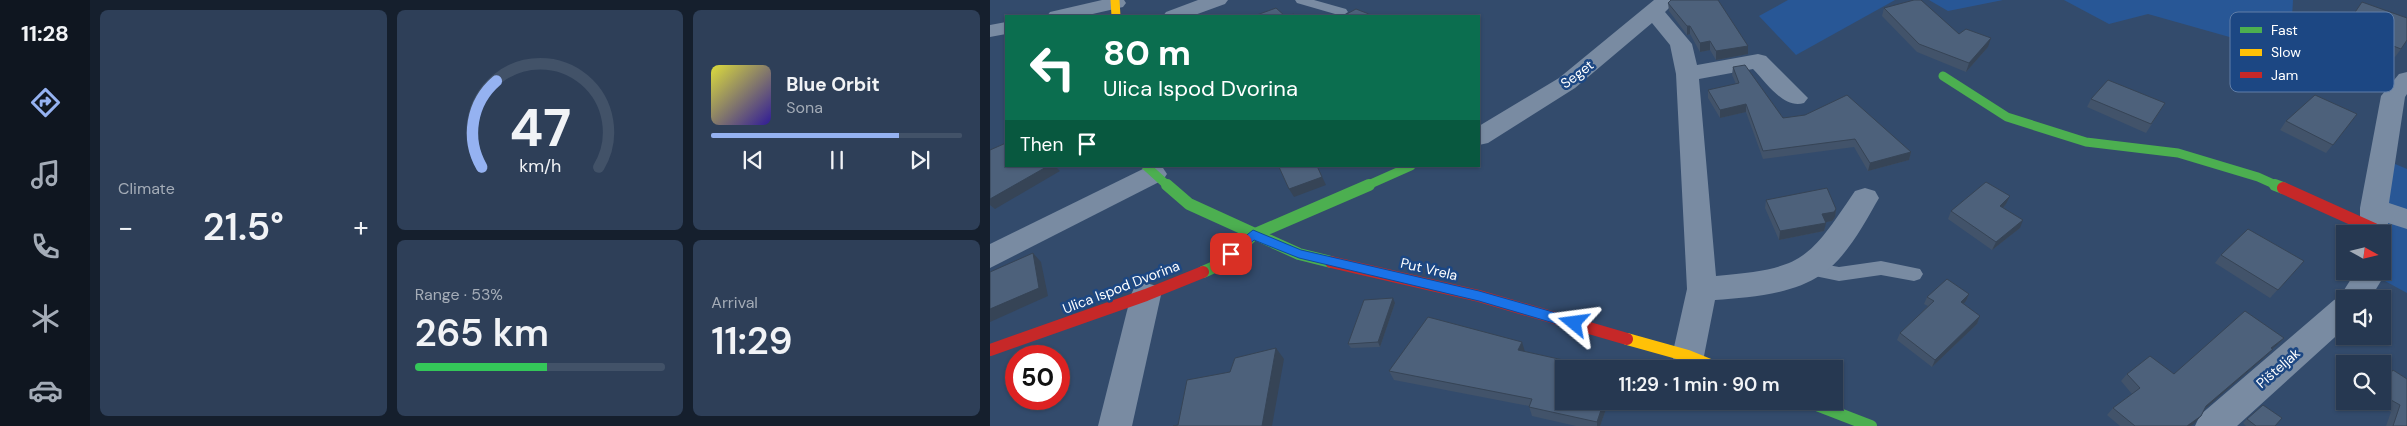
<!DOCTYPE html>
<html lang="en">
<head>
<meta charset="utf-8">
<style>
	body { margin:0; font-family:"DM Sans",sans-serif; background:#2e3f58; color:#f1f3f6; height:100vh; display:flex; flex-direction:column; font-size:19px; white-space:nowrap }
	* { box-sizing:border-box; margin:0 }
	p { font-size:16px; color:#a4acb7 }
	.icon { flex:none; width:28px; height:28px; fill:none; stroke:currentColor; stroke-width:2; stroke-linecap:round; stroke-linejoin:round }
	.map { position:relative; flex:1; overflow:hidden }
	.panel { display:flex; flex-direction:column; gap:10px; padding:10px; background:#151f2d; width:900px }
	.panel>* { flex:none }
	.banner { position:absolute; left:15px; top:15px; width:475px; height:152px; border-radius:0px; box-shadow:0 1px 4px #0004,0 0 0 1px #425268; background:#0b6e4f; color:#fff; overflow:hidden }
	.needle { width:32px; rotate:98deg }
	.fabs { position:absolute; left:1346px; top:225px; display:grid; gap:10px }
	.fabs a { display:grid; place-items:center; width:55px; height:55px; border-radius:0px; background:#263851; box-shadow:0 1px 4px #0004,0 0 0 1px #425268; font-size:25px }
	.speed { position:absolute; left:15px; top:345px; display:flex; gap:10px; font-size:25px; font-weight:700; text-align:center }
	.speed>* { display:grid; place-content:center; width:65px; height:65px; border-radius:50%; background:#263851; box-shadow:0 1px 4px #0004,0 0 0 1px #425268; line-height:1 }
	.speed .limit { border:8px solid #d22; background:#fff; color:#111 }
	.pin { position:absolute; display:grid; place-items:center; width:42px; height:42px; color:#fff; margin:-21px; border-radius:10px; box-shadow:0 2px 8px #0006 }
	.me { position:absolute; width:55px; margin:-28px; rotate:286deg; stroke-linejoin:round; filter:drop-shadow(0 0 4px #0008) }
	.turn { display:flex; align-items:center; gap:18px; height:105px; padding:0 15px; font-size:22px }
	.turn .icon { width:65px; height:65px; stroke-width:2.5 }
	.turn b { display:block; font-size:35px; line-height:42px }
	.then { display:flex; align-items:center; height:48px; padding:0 15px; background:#0003; gap:10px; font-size:19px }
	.big { font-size:38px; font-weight:600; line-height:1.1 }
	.panel .tile { flex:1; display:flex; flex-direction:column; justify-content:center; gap:8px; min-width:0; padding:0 18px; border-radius:8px; background:#2e3f58 }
	.panel .dial { align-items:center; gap:0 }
	.dial svg { height:130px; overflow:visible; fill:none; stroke:#425268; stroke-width:7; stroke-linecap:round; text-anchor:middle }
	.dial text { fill:#f1f3f6; stroke:none }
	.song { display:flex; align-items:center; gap:15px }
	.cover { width:60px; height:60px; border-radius:8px; background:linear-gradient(135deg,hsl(60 70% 55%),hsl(250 70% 35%)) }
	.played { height:5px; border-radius:2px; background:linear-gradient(90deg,#95b2f1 75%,#425268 75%) }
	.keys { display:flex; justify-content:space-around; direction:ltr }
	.heat { display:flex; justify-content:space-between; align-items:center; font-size:28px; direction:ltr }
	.charge { height:8px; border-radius:4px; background:linear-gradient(90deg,#34c759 53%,#425268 0) }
	.panel .tiles { flex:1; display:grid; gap:10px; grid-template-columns:repeat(3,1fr) }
	.tile:first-child { grid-row:span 2 }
	.trip { position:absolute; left:565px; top:360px; width:288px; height:50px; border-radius:0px; background:#263851; box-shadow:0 1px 4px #0004,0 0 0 1px #425268; font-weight:600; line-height:50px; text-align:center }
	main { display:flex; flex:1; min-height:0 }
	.tabs { display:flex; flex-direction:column; width:90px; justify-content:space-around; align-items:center; background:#0f1620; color:#a4acb7 }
	.tabs .icon { width:35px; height:35px }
	.tabs .on { color:#95b2f1 }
	.tabs b { font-size:22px; color:#f1f3f6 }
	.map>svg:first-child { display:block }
	.green { fill:#285796 }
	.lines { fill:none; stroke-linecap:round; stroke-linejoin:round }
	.lane { fill:#798ba2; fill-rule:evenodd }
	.street { fill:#798ba2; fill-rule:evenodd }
	.fast-far1 { stroke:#4caf50; stroke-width:9 }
	.fast { stroke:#4caf50; stroke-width:12 }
	.slow-far1 { stroke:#ffc107; stroke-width:9 }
	.slow { stroke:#ffc107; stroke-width:12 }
	.jam { stroke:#c62828; stroke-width:12 }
	.wall { fill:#42536a }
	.shaded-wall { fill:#364456 }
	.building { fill:#4d617b; stroke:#364456 }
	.route { fill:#1a73e8; stroke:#114b97 }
	.labels { text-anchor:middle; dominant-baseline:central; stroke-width:5; stroke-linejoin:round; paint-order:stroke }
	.street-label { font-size:14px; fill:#fff; stroke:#1c4783 }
	.key { fill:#1c4783; stroke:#607ea8; stroke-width:1 }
	.key-label { font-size:14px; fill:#fff }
</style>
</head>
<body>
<main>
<nav class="tabs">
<b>11:28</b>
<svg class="icon on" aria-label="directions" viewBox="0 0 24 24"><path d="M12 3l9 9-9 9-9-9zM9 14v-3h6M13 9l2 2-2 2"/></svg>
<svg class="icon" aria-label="music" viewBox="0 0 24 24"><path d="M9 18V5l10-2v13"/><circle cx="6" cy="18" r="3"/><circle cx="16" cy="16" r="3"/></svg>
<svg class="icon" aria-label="phone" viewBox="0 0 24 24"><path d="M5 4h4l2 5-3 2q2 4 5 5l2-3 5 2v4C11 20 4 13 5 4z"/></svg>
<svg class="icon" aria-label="climate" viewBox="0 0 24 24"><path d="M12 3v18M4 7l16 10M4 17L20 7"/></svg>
<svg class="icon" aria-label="car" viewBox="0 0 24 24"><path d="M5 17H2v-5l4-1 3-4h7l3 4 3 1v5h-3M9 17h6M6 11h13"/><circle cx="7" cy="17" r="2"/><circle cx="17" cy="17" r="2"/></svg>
</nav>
<section class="panel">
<div class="tiles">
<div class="tile"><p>Climate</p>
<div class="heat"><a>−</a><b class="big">21.5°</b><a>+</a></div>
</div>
<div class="tile dial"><svg viewBox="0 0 100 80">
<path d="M14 69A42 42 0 1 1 86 69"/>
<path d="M14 69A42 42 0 0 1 23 16" stroke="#95b2f1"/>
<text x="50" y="56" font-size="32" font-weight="700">47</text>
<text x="50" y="72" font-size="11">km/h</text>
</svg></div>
<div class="tile">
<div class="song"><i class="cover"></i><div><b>Blue Orbit</b><p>Sona</p></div></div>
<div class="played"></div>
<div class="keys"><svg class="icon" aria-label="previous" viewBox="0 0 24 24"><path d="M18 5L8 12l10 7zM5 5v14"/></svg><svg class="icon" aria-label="pause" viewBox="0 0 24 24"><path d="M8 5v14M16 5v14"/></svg><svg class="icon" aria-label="next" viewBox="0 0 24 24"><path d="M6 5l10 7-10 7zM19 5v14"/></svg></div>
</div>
<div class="tile"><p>Range · 53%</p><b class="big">265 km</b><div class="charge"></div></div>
<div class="tile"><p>Arrival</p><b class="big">11:29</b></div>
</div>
</section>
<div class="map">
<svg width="1417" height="426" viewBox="0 0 1417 426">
	<rect width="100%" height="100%" fill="#334b6c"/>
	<g class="green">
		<polygon points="798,0 905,0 806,55 769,16"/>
		<polygon points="939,0 1013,0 958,11"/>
		<polygon points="1074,0 1303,0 1300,54 1158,14 1119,24"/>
		<polygon points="1391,158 1417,169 1417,293 1382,274 1392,271"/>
	</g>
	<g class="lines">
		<g class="lane">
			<polygon points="305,0 324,0 356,9 358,12 352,16 307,3"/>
			<polygon points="816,261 849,267 891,261 930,269 933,274 930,279 924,281 891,275 849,281 810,273 807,268 810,263"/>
		</g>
		<g class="street">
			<polygon points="112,0 134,0 136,3 133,7 94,16 57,16 60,12"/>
			<polygon points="208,0 238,0 235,4 202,16 173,16 176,12"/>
			<path d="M664 0H687L675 12 702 44 707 65 768 54 776 56 818 98 814 103C793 109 777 83 763 69L709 79 726 276C813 268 817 262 865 191L875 188 885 191 889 198C874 224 857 257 832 274 802 295 760 297 725 300L714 356 709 366 701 369 687 366 682 356 697 289 686 74 680 45 662 23 585 88 498 143 489 145V126L569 78Z"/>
			<polygon points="16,22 16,34 0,37 0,25"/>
			<polygon points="1417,72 1417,94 1415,97 1399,203 1417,209 1417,229 1398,223 1398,234 1392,242 1392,234 1370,234 1370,208 1391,96 1409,74"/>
			<polygon points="159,166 173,168 177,174 173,180 0,268 0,244"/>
			<polygon points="1392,263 1397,271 1380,299 1355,299 1355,328 1247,426 1205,426 1210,415 1344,300 1349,298 1366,271 1392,271"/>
			<polygon points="156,283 167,286 171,295 142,426 108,426 141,295 145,286"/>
		</g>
		<g class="fast-far1">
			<polyline points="953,76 1017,117 1096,142 1188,153 1268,177 1288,186"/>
			<polyline points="156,166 178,186"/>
			<polyline points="376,186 421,166"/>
		</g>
		<g class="fast">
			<polyline points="177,185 199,204 309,254 341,262"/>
			<polyline points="1285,185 1293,188"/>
			<polyline points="213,272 231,264 263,235 379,185"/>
			<polyline points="816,401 881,426"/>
		</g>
		<polyline class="slow-far1" points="125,0 126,16"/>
		<polyline class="slow" points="637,339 698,356 730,369"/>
		<g class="jam">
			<polyline points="1293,188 1384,229"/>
			<polyline points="341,262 489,296 637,339"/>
			<polyline points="0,350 156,295 213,272"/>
		</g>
	</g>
	<g class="wall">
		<polygon points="1372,2 1411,49 1405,57 1349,36"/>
		<polygon points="678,3 758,46 758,54 726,60 720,50 710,52 700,34 697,35 679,11"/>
		<polygon points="894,8 969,34 998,47 976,72 927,52 892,16"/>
		<polygon points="743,67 793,118 921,152 919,160 878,171 864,147 773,159 756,112 730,118 718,98 718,90 746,84 742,75"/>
		<polygon points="1101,99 1170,111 1156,133 1097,107"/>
		<polygon points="1367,114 1336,153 1290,130 1296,121"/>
		<polygon points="776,200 846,209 845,217 842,221 836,222 834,231 789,240 775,208"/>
		<polygon points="1016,204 1013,208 1030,228 1002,250 958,219 961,211"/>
		<polygon points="1231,255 1314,261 1280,298 1225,263"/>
		<polygon points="979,294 976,301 973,304 990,316 987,324 942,367 907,340 910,333 938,306 934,304 937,297"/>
		<polygon points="405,303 390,347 361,348 358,344"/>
		<polygon points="1286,346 1282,349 1275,357 1215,408 1211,416 1201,426 1130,426 1117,415 1123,408 1142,394 1131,381 1137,374 1184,374"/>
		<polygon points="535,351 619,401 610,426 586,426 542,416 539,406 404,380 399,371"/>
		<polygon points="1403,370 1417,426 1396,426 1401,412 1382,401 1392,401 1392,379"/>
		<polygon points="1257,419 1285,426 1256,426 1253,423"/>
	</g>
	<g class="shaded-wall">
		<polygon points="697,26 700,26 700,34 697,35"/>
		<polygon points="1001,38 998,47 976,72 979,63"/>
		<polygon points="720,41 720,50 710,52 710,43"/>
		<polygon points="758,46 758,54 726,60 726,51"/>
		<polygon points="756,104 756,112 730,118 730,110"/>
		<polygon points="921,152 919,160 878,171 880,163"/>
		<polygon points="58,166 65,166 70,171 5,209 0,205 0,199"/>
		<polygon points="327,166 336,185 304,197 299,189"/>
		<polygon points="1020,196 1016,204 1007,215 1010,206"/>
		<polygon points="846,209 845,217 842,221 831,223 832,214"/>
		<polygon points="1033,220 1030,228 1002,250 1006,242"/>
		<polygon points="836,223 834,231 789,240 790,231"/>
		<polygon points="43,253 51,262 58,296 0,322 0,309"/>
		<polygon points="979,294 976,301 968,310 971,302"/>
		<polygon points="403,298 405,303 390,347 388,342"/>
		<polygon points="990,316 987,324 942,367 945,360"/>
		<polygon points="1294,338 1286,346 1273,356 1281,348"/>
		<polygon points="532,342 535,352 528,350"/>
		<polygon points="286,348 294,359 282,426 272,426"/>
		<polygon points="1283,349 1275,357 1209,414 1216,406"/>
		<polygon points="614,401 619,401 610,426 607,426 607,422"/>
		<polygon points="1211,416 1204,424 1201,426 1197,426"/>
	</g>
	<g class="building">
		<polygon points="681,0 728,0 758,46 726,51 720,41 710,43 700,26 697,26 678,3"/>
		<polygon points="924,0 931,0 969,34 976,29 1001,38 979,63 929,44 894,8"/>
		<polygon points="1372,2 1417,18 1417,40 1411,49 1355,27"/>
		<polygon points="286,8 295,16 264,16"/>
		<polygon points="366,9 384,16 353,16"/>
		<polygon points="304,14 306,16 295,16"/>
		<polygon points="755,65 793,118 815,115 857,95 921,152 880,163 865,139 773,151 756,104 730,110 718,90 749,83 743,67"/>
		<polygon points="1118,80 1175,103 1161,124 1101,99"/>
		<polygon points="1325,95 1367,114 1343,145 1296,121"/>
		<polygon points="16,143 16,166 58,166 0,199 0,150"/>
		<polygon points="291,166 327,166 332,177 299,189 289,167"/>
		<polygon points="996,182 1020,196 1010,206 1033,220 1006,242 961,211"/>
		<polygon points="837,188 846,209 844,212 832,214 836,223 790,231 776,200"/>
		<polygon points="1258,229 1314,261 1288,290 1231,255"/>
		<polygon points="43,253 49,288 0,309 0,272"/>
		<polygon points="957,279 979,294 971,302 990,316 945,360 910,333 944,301 937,297"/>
		<polygon points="403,298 388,342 358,344 374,300"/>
		<polygon points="1255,311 1294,338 1281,348 1283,349 1216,406 1211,416 1197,426 1145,426 1123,408 1150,388 1137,374 1160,356 1184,374"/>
		<polygon points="438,317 532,342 528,350 614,369 574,369 574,401 614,401 607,422 539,407 542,399 399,371"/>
		<polygon points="286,348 272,426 183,426 188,425 197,380 240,372 245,358"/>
		<polygon points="1403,370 1417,379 1417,426 1403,426 1410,405 1392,395 1392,383"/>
		<polygon points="1273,405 1292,418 1285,426 1266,426 1257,419"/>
	</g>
	<polygon class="route" points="263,230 311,250 489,291 584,318 590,323 584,329 489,301 309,258 264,240 245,258 237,258 237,251"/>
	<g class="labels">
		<g class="street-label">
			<text transform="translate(587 74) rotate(-37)">Seget</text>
			<text transform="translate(439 269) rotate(13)">Put Vrela</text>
			<text transform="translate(131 287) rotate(-21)">Ulica Ispod Dvorina</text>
			<text transform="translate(1288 368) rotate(-41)">Pišteljak</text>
		</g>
	</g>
	<rect x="1240" y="12" width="164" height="80" rx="8" class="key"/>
	<rect x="1250" y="27" width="22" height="6" fill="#4caf50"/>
	<rect x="1250" y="49" width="22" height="7" fill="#ffc107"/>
	<rect x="1250" y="72" width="22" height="6" fill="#c62828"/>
	<g class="key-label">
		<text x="1281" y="35">Fast</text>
		<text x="1281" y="57">Slow</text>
		<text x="1281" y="80">Jam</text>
	</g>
</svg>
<div class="fabs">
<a><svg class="needle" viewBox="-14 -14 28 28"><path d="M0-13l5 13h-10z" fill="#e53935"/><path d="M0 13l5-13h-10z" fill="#a4acb7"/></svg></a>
<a><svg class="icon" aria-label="sound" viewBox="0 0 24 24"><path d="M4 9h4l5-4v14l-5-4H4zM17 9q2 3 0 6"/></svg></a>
<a><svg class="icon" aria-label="search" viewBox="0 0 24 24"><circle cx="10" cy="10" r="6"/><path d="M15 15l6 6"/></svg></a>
</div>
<div class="speed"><div class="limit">50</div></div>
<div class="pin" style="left:241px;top:254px;background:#d93025"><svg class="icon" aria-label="arrive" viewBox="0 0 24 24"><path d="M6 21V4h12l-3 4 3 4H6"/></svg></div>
<svg class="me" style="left:584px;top:323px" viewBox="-20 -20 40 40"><path d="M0-17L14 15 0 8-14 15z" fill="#1a73e8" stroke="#fff" stroke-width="4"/></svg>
<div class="trip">11:29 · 1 min · 90 m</div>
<div class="banner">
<div class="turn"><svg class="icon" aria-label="left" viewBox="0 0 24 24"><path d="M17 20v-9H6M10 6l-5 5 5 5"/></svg><div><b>80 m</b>Ulica Ispod Dvorina</div></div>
<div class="then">Then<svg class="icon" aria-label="arrive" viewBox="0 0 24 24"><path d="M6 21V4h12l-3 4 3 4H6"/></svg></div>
</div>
</div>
</main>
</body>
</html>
